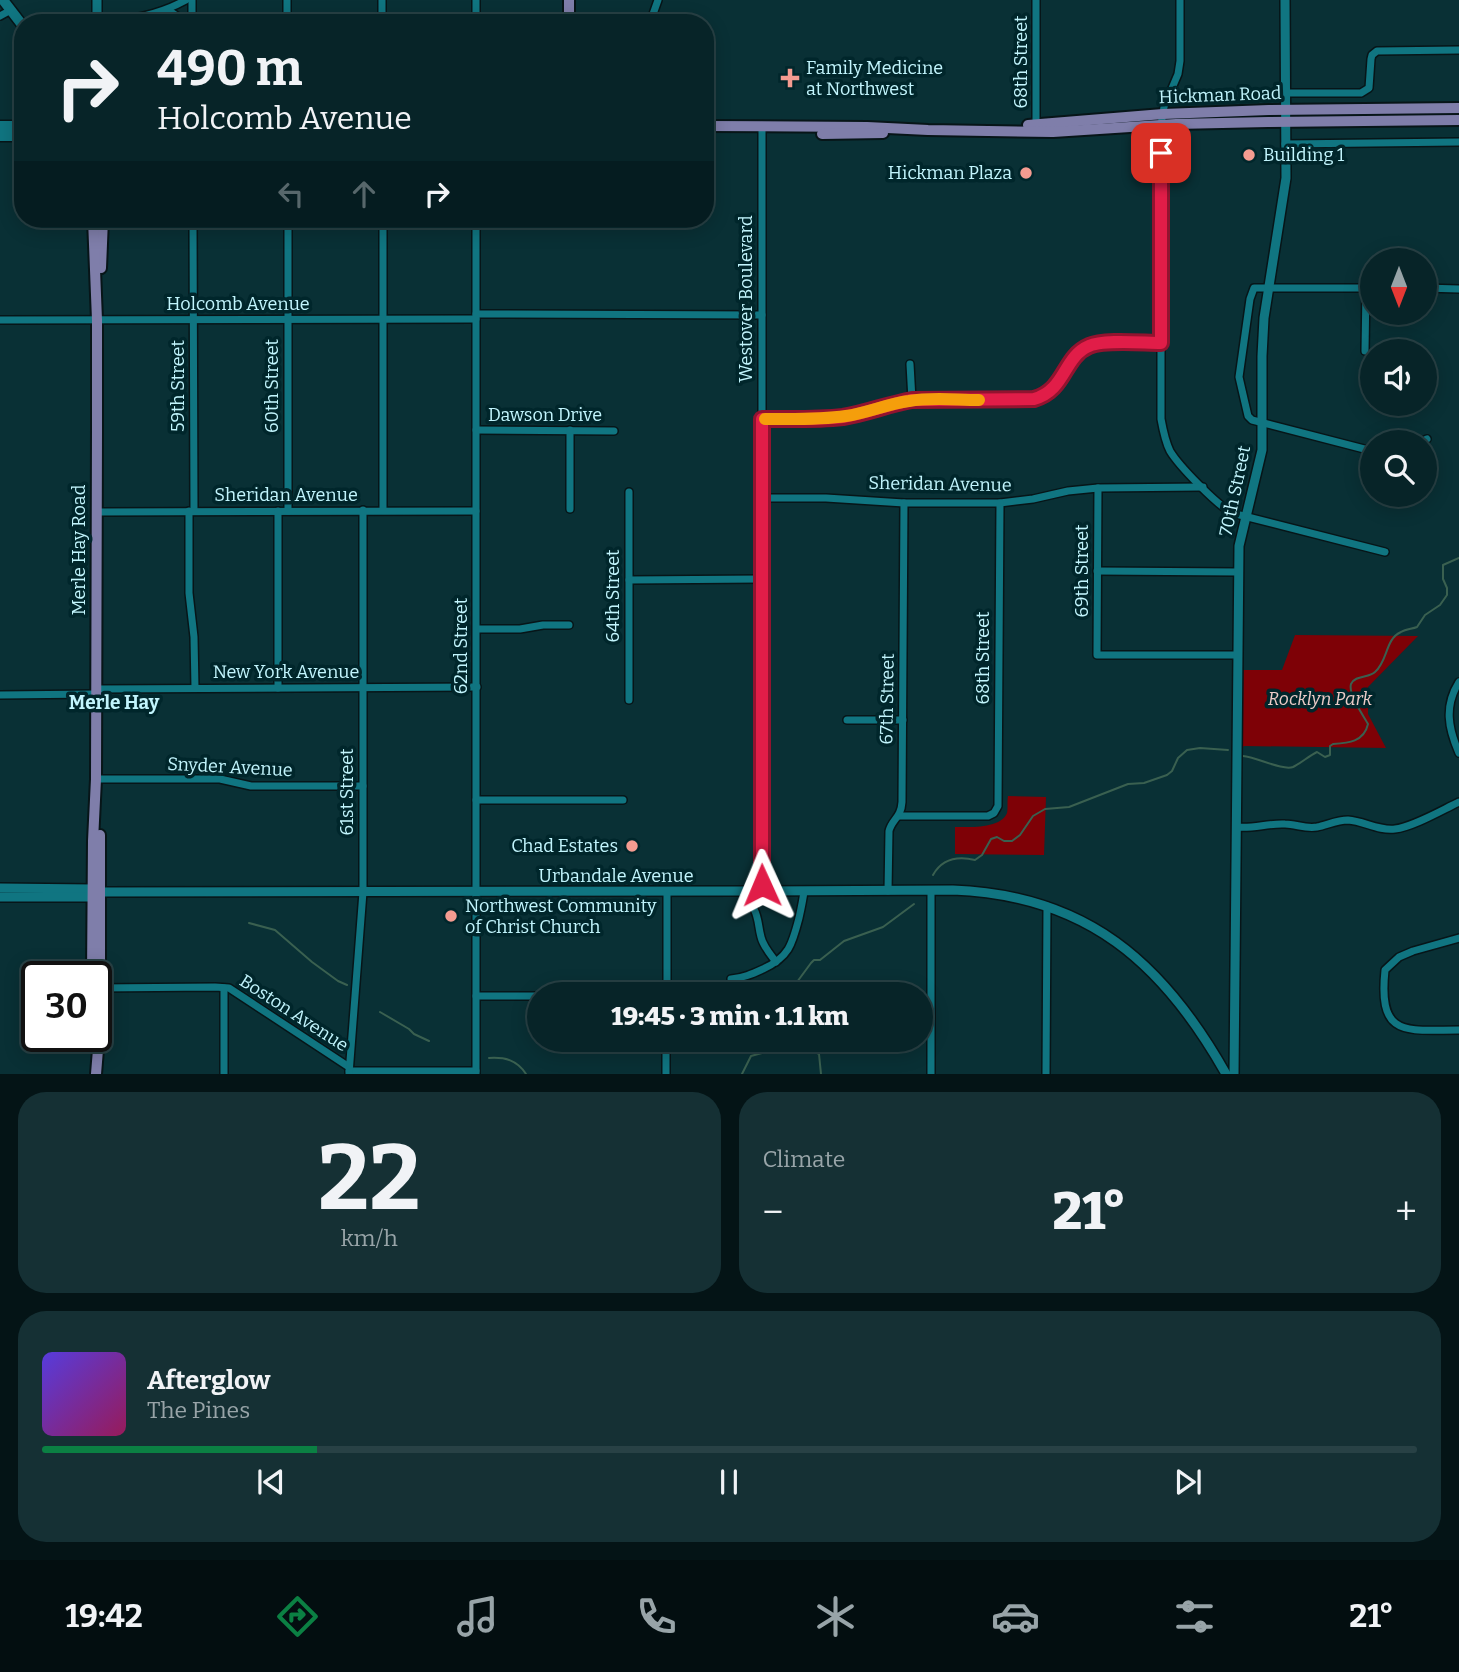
<!DOCTYPE html>
<html lang="en">
<head>
<meta charset="utf-8">
<style>
	body { margin:0; font-family:Bitter,serif; background:#153034; color:#f1f3f6; height:100vh; display:flex; flex-direction:column; font-size:26px; white-space:nowrap }
	* { box-sizing:border-box; margin:0 }
	p { font-size:23px; color:#98a4a8 }
	.icon { flex:none; width:38px; height:38px; fill:none; stroke:currentColor; stroke-width:2; stroke-linecap:round; stroke-linejoin:round }
	.map { position:relative; height:1074px; overflow:hidden }
	.drawer { display:flex; flex-direction:column; gap:18px; padding:18px; background:#041416; flex:1 }
	.drawer>* { flex:none }
	.guide { position:absolute; left:14px; top:14px; width:700px; height:214px; border-radius:28px; box-shadow:0 4px 18px #0003,0 0 0 2px #284145; background:#072428; color:#f1f3f6; overflow:hidden }
	.needle { width:46px; rotate:180deg }
	.tools { position:absolute; left:1360px; top:248px; display:grid; gap:14px }
	.tools a { display:grid; place-items:center; width:77px; height:77px; border-radius:50%; background:#072428; box-shadow:0 4px 18px #0003,0 0 0 2px #284145; font-size:35px }
	.speed { position:absolute; left:21px; top:961px; display:flex; gap:14px; font-size:35px; font-weight:700; text-align:center }
	.speed>* { display:grid; place-content:center; width:91px; height:91px; border-radius:50%; background:#072428; box-shadow:0 4px 18px #0003,0 0 0 2px #284145; line-height:1 }
	.speed .limit { border:4px solid #111; border-radius:10px; background:#fff; color:#111 }
	.pin { position:absolute; display:grid; place-items:center; width:60px; height:60px; color:#fff; margin:-30px; border-radius:14px; box-shadow:0 4px 10px #0006 }
	.me { position:absolute; width:77px; margin:-38px; rotate:359deg; stroke-linejoin:round; filter:drop-shadow(0 0 5px #0008) }
	.turn { display:flex; align-items:center; gap:24px; height:147px; padding:0 28px; font-size:32px }
	.turn .icon { width:91px; height:91px; stroke-width:2.5 }
	.turn b { display:block; font-size:49px; line-height:60px }
	.lanes { display:flex; align-items:center; height:66px; padding:0 28px; background:#0003; justify-content:center; gap:35px; direction:ltr }
	.lanes .off { opacity:.35 }
	.big { font-size:52px; font-weight:800; line-height:1.1 }
	.drawer .card { flex:1; display:flex; flex-direction:column; justify-content:center; gap:10px; min-width:0; padding:0 24px; border-radius:28px; background:#153034 }
	.drawer .dial { align-items:center; gap:0 }
	.dial b { font-size:91px; line-height:1 }
	.song { display:flex; align-items:center; gap:21px }
	.cover { width:84px; height:84px; border-radius:10px; background:linear-gradient(135deg,hsl(250 70% 55%),hsl(330 70% 35%)) }
	.played { height:7px; border-radius:4px; background:linear-gradient(90deg,#0b8043 20%,#284145 20%) }
	.keys { display:flex; justify-content:space-around; direction:ltr }
	.heat { display:flex; justify-content:space-between; align-items:center; font-size:38px; direction:ltr }
	.drawer .tiles { flex:1; display:grid; gap:18px; grid-template-columns:1fr 1fr }
	.card:last-child { grid-column:span 2 }
	.trip { position:absolute; left:527px; top:982px; width:406px; height:70px; border-radius:35px; background:#072428; box-shadow:0 4px 18px #0003,0 0 0 2px #284145; font-weight:800; line-height:70px; text-align:center }
	.dock { display:flex; height:112px; justify-content:space-around; align-items:center; background:#030e10; color:#98a4a8 }
	.dock .icon { width:49px; height:49px }
	.dock .selected { color:#0b8043 }
	.dock b { font-size:32px; color:#f1f3f6 }
	.map>svg:first-child { display:block }
	.green { fill:#7e0106 }
	.lines { fill:none; stroke-linecap:round; stroke-linejoin:round }
	.stream { stroke:#3a6050; stroke-width:2 }
	.minor-casing { stroke:#071518; stroke-width:10 }
	.tertiary-casing { stroke:#071518; stroke-width:12 }
	.secondary-casing { stroke:#071518; stroke-width:13 }
	.primary-casing { stroke:#071518; stroke-width:14 }
	.minor { stroke:#107581; stroke-width:7 }
	.tertiary { stroke:#107581; stroke-width:9 }
	.secondary { stroke:#107581; stroke-width:10 }
	.primary { stroke:#7f7eaa; stroke-width:10 }
	.route-casing { stroke:#92132f; stroke-width:18 }
	.route { stroke:#e11d48; stroke-width:12 }
	.slow { stroke:#f59e0b; stroke-width:12 }
	.poi-dot { fill:#f59c91; stroke:#00262b; stroke-width:2.5 }
	.labels { text-anchor:middle; dominant-baseline:central; stroke-width:7; stroke-linejoin:round; paint-order:stroke }
	.street-label { font-size:18px; fill:#c2f5fd; stroke:#00262b }
	.poi-label { font-size:18px; fill:#c2f5fd; stroke:#00262b; text-anchor:start }
	.park-label { font-size:18px; font-style:italic; fill:#ecccc8; stroke:#00262b }
	.neighbourhood-label { font-size:19px; font-weight:bold; fill:#c2f5fd; stroke:#00262b }
</style>
</head>
<body>
<div class="map">
<svg width="1459" height="1074" viewBox="0 0 1459 1074">
	<rect width="100%" height="100%" fill="#093035"/>
	<g class="green">
		<polygon points="1295,635 1418,636 1368,687 1368,714 1386,748 1245,746 1237,748 1238,670 1282,670"/>
		<path d="M1008 796 1046 797 1044 855 955 854V827C968 827 1001 829 1007 813 1008 809 1007 801 1008 796Z"/>
	</g>
	<g class="lines">
		<g class="stream">
			<path d="M1243 756C1256 757 1283 771 1293 767 1301 763 1309 756 1317 752L1325 757 1330 755V746L1333 744C1348 743 1364 742 1368 724 1363 715 1348 694 1351 684 1355 675 1369 678 1375 672 1388 661 1385 639 1401 632 1406 629 1412 629 1417 627L1425 615 1440 605 1447 595V588L1443 579V565L1459 558"/>
			<path d="M933 875C942 859 958 856 975 860L982 855 991 839 997 837 1004 841H1012L1020 835 1033 816 1045 809 1069 807 1128 784 1144 783 1167 775 1172 771 1178 758 1187 750 1200 748 1228 750"/>
			<polyline points="249,923 275,930 312,962 338,981 347,985"/>
			<polyline points="793,994 797,982 811,963 814,960 820,960 844,941 883,927 914,904"/>
			<polyline points="380,1012 409,1029 414,1034 429,1041"/>
			<polyline points="795,1040 803,1046 819,1054 821,1074"/>
			<path d="M489 1058C505 1057 517 1060 526 1074"/>
			<polyline points="742,1074 751,1056 762,1053 766,1050 766,1040"/>
		</g>
		<defs>
			<g id="minor">
				<polyline points="192,0 192,23"/>
				<polyline points="287,0 287,23"/>
				<polyline points="382,0 382,23"/>
				<polyline points="476,0 476,23"/>
				<path d="M1180 0V61L1178 74 1164 107 1161 125V419C1163 430 1165 441 1170 451 1179 466 1216 504 1232 513L1385 552"/>
				<polyline points="168,10 187,23"/>
				<polyline points="0,16 11,10"/>
				<polyline points="652,17 658,0"/>
				<path d="M102 23C132 19 159 15 186 0"/>
				<polyline points="1285,93 1361,93 1369,88 1371,59 1372,55 1377,51 1459,50"/>
				<polyline points="1036,127 1036,0"/>
				<polyline points="1285,144 1459,142"/>
				<polyline points="193,219 194,511"/>
				<polyline points="383,219 383,510"/>
				<polyline points="1372,288 1254,288 1250,299 1239,377 1248,416 1252,420 1372,451"/>
				<polyline points="1424,288 1459,289"/>
				<polyline points="476,314 762,315"/>
				<polyline points="0,320 476,319"/>
				<polyline points="1365,351 1366,288"/>
				<polyline points="910,364 912,400"/>
				<path d="M762 419C789 419 816 420 843 417 867 413 889 404 912 400L1034 399C1066 390 1063 357 1089 346 1104 339 1143 343 1161 343"/>
				<polyline points="476,430 614,431"/>
				<polyline points="570,430 570,509"/>
				<polyline points="1419,443 1427,439"/>
				<polyline points="1098,488 1097,655 1238,655"/>
				<polyline points="629,492 629,700"/>
				<polyline points="761,498 826,498 904,503 1000,503 1033,499 1068,491 1098,488 1203,487"/>
				<polyline points="189,511 189,593 194,637 195,688"/>
				<polyline points="288,511 288,219"/>
				<polyline points="97,512 476,511"/>
				<polyline points="1097,571 1238,572"/>
				<polyline points="629,580 761,579"/>
				<polyline points="477,629 520,629 543,625 569,625"/>
				<path d="M1459 682C1444 706 1448 728 1459 753"/>
				<polyline points="278,688 278,511"/>
				<polyline points="96,689 477,687"/>
				<polyline points="0,695 96,694"/>
				<polyline points="847,720 903,720"/>
				<polyline points="96,779 220,779 251,786 363,786"/>
				<polyline points="476,800 623,800"/>
				<polyline points="899,816 988,816 994,813 998,806 1000,503"/>
				<path d="M1237 827C1253 829 1268 823 1285 824 1296 824 1305 829 1317 827 1327 825 1337 820 1348 820 1364 821 1378 831 1395 829 1413 827 1442 810 1459 802"/>
				<polyline points="762,891 762,126"/>
				<path d="M888 891 889 831C892 819 901 818 902 802L904 503"/>
				<path d="M754 909C759 919 758 926 761 937 763 946 770 954 776 962"/>
				<path d="M1459 938 1413 951 1399 957 1385 970C1378 1038 1405 1030 1459 1030"/>
				<path d="M731 979C743 978 752 974 763 969 789 957 792 945 799 918 801 909 803 900 804 891"/>
				<polyline points="97,988 215,987 229,988 349,1067"/>
				<polyline points="224,988 224,1074"/>
				<polyline points="614,994 667,992"/>
				<polyline points="667,994 667,891"/>
				<polyline points="476,996 539,996"/>
				<polyline points="349,1071 476,1071"/>
				<polyline points="349,1074 363,892 363,510"/>
				<polyline points="476,1074 476,219"/>
				<polyline points="666,1074 666,1040"/>
				<polyline points="931,1074 931,890"/>
				<polyline points="1046,1074 1047,906"/>
			</g>
			<g id="tertiary">
				<polyline points="97,23 97,0"/>
				<path d="M0 888 93 889 101 892 746 891 953 890C1086 895 1163 962 1226 1074"/>
				<polyline points="0,897 93,897 96,895"/>
				<polyline points="1234,1074 1239,546 1262,450 1262,356 1264,318 1286,178 1285,0"/>
			</g>
			<g id="secondary">
				<polyline points="3,0 23,26"/>
				<polyline points="0,126 23,126"/>
				<polyline points="0,136 23,136"/>
			</g>
			<g id="primary">
				<polyline points="569,0 569,23"/>
				<polyline points="1028,125 1163,114 1269,110 1459,108"/>
				<polyline points="705,126 867,127 928,130 1053,132 1176,124 1268,122 1459,120"/>
				<polyline points="822,134 883,133"/>
				<polyline points="101,268 103,219"/>
				<polyline points="92,976 93,841 96,779 97,430 97,320 93,219"/>
				<polyline points="96,1074 100,1025 100,835"/>
			</g>
		</defs>
		<use href="#minor" class="minor-casing"/>
		<use href="#tertiary" class="tertiary-casing"/>
		<use href="#secondary" class="secondary-casing"/>
		<use href="#primary" class="primary-casing"/>
		<use href="#minor" class="minor"/>
		<use href="#tertiary" class="tertiary"/>
		<use href="#secondary" class="secondary"/>
		<use href="#primary" class="primary"/>
	</g>
	<g class="lines">
		<defs>
			<path id="route" d="M762 885V419C789 419 816 420 843 417 867 413 889 404 912 400L1034 399C1066 390 1063 357 1089 346 1104 339 1143 343 1161 343V153"/>
		</defs>
		<use href="#route" class="route-casing"/>
		<use href="#route" class="route"/>
		<path class="slow" d="M765 419C792 419 819 420 846 416 867 413 887 404 909 401 932 397 956 400 979 400"/>
	</g>
	<g class="poi-dot">
		<path d="M786.5 67.5h7v7h7v7h-7v7h-7v-7h-7v-7h7z"/>
		<circle cx="1249" cy="155" r="7"/>
		<circle cx="1026" cy="173" r="7"/>
		<circle cx="632" cy="846" r="7"/>
		<circle cx="451" cy="916" r="7"/>
	</g>
	<g class="labels">
		<g class="street-label">
			<text transform="translate(1021 62) rotate(-90)">68th Street</text>
			<text transform="translate(1220 95) rotate(-2)">Hickman Road</text>
			<text transform="translate(746 299) rotate(-90)">Westover Boulevard</text>
			<text x="238" y="304">Holcomb Avenue</text>
			<text transform="translate(178 386) rotate(-90)">59th Street</text>
			<text transform="translate(272 386) rotate(-90)">60th Street</text>
			<text x="545" y="415">Dawson Drive</text>
			<text transform="translate(940 484) rotate(1)">Sheridan Avenue</text>
			<text transform="translate(1235 491) rotate(-78)">70th Street</text>
			<text x="286" y="495">Sheridan Avenue</text>
			<text transform="translate(79 550) rotate(-90)">Merle Hay Road</text>
			<text transform="translate(1082 571) rotate(-90)">69th Street</text>
			<text transform="translate(613 596) rotate(-90)">64th Street</text>
			<text transform="translate(461 646) rotate(-90)">62nd Street</text>
			<text transform="translate(983 658) rotate(-90)">68th Street</text>
			<text x="286" y="672">New York Avenue</text>
			<text transform="translate(887 699) rotate(-89)">67th Street</text>
			<text transform="translate(230 767) rotate(3)">Snyder Avenue</text>
			<text transform="translate(347 792) rotate(-90)">61st Street</text>
			<text x="616" y="876">Urbandale Avenue</text>
			<text transform="translate(294 1013) rotate(33)">Boston Avenue</text>
		</g>
		<g class="poi-label">
			<text x="806" y="68">Family Medicine<tspan x="806" dy="21">at Northwest</tspan></text>
			<text x="1263" y="155">Building 1</text>
			<text x="1012" y="173" text-anchor="end">Hickman Plaza</text>
			<text x="618" y="846" text-anchor="end">Chad Estates</text>
			<text x="465" y="906">Northwest Community<tspan x="465" dy="21">of Christ Church</tspan></text>
		</g>
		<g class="park-label">
			<text x="1320" y="699">Rocklyn Park</text>
		</g>
		<g class="neighbourhood-label">
			<text x="114" y="702">Merle Hay</text>
		</g>
	</g>
</svg>
<div class="tools">
<a><svg class="needle" viewBox="-14 -14 28 28"><path d="M0-13l5 13h-10z" fill="#e53935"/><path d="M0 13l5-13h-10z" fill="#98a4a8"/></svg></a>
<a><svg class="icon" aria-label="sound" viewBox="0 0 24 24"><path d="M4 9h4l5-4v14l-5-4H4zM17 9q2 3 0 6"/></svg></a>
<a><svg class="icon" aria-label="search" viewBox="0 0 24 24"><circle cx="10" cy="10" r="6"/><path d="M15 15l6 6"/></svg></a>
</div>
<div class="speed"><div class="limit">30</div></div>
<div class="pin" style="left:1161px;top:153px;background:#d93025"><svg class="icon" aria-label="arrive" viewBox="0 0 24 24"><path d="M6 21V4h12l-3 4 3 4H6"/></svg></div>
<svg class="me" style="left:762px;top:885px" viewBox="-20 -20 40 40"><path d="M0-17L14 15 0 8-14 15z" fill="#e11d48" stroke="#fff" stroke-width="4"/></svg>
<div class="trip">19:45 · 3 min · 1.1 km</div>
<div class="guide">
<div class="turn"><svg class="icon" aria-label="right" viewBox="0 0 24 24"><path d="M7 20v-9h11M14 6l5 5-5 5"/></svg><div><b>490 m</b>Holcomb Avenue</div></div>
<div class="lanes"><svg class="icon off" aria-label="left" viewBox="0 0 24 24"><path d="M17 20v-9H6M10 6l-5 5 5 5"/></svg><svg class="icon off" aria-label="ahead" viewBox="0 0 24 24"><path d="M12 20V5M6 11l6-6 6 6"/></svg><svg class="icon" aria-label="right" viewBox="0 0 24 24"><path d="M7 20v-9h11M14 6l5 5-5 5"/></svg></div>
</div>
</div>
<section class="drawer">
<div class="tiles">
<div class="card dial"><b>22</b><p>km/h</p></div>
<div class="card"><p>Climate</p>
<div class="heat"><a>−</a><b class="big">21°</b><a>+</a></div>
</div>
<div class="card">
<div class="song"><i class="cover"></i><div><b>Afterglow</b><p>The Pines</p></div></div>
<div class="played"></div>
<div class="keys"><svg class="icon" aria-label="previous" viewBox="0 0 24 24"><path d="M18 5L8 12l10 7zM5 5v14"/></svg><svg class="icon" aria-label="pause" viewBox="0 0 24 24"><path d="M8 5v14M16 5v14"/></svg><svg class="icon" aria-label="next" viewBox="0 0 24 24"><path d="M6 5l10 7-10 7zM19 5v14"/></svg></div>
</div>
</div>
</section>
<nav class="dock">
<b>19:42</b>
<svg class="icon selected" aria-label="directions" viewBox="0 0 24 24"><path d="M12 3l9 9-9 9-9-9zM9 14v-3h6M13 9l2 2-2 2"/></svg>
<svg class="icon" aria-label="music" viewBox="0 0 24 24"><path d="M9 18V5l10-2v13"/><circle cx="6" cy="18" r="3"/><circle cx="16" cy="16" r="3"/></svg>
<svg class="icon" aria-label="phone" viewBox="0 0 24 24"><path d="M5 4h4l2 5-3 2q2 4 5 5l2-3 5 2v4C11 20 4 13 5 4z"/></svg>
<svg class="icon" aria-label="climate" viewBox="0 0 24 24"><path d="M12 3v18M4 7l16 10M4 17L20 7"/></svg>
<svg class="icon" aria-label="car" viewBox="0 0 24 24"><path d="M5 17H2v-5l4-1 3-4h7l3 4 3 1v5h-3M9 17h6M6 11h13"/><circle cx="7" cy="17" r="2"/><circle cx="17" cy="17" r="2"/></svg>
<svg class="icon" aria-label="filters" viewBox="0 0 24 24"><path d="M4 7h16M4 17h16"/><circle cx="9" cy="7" r="2"/><circle cx="15" cy="17" r="2"/></svg>
<b>21°</b>
</nav>
</body>
</html>
